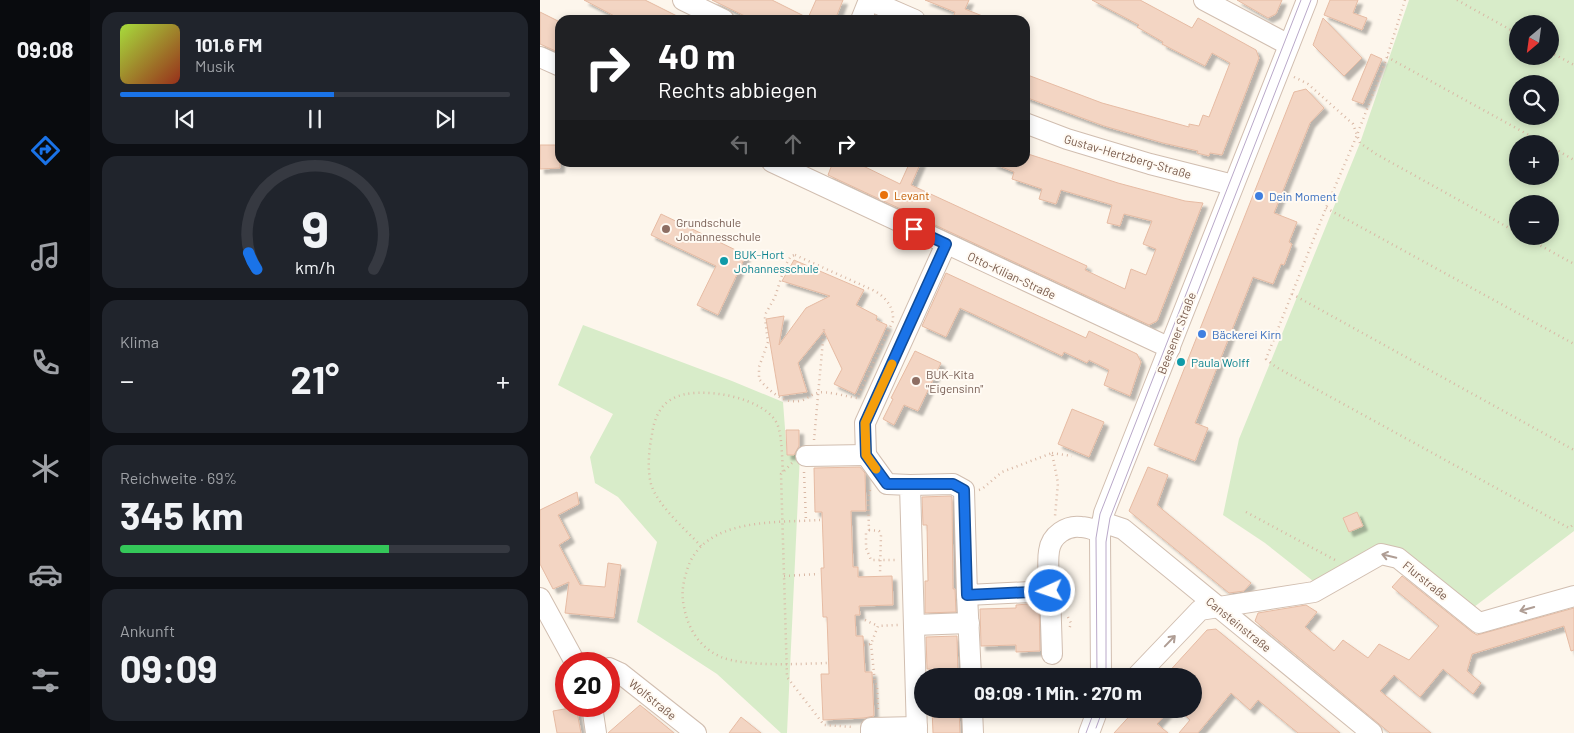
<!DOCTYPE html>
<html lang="de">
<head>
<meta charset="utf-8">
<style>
	body { margin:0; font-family:Barlow,sans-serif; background:#20242c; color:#f1f3f6; height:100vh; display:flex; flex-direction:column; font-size:19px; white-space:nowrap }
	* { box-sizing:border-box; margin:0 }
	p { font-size:16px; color:#9ea1a6 }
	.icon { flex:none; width:28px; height:28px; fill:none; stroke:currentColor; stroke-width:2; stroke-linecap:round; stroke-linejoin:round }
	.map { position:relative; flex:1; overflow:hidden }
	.sheet { display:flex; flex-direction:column; gap:12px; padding:12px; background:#0d0f14; width:450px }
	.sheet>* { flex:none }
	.top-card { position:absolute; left:15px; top:15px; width:475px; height:152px; border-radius:15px; box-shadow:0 2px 8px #0003; background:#202124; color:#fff; overflow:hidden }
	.needle { width:32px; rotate:209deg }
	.buttons { position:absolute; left:969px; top:15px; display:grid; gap:10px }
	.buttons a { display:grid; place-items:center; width:50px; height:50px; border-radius:50%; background:#171b24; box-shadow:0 2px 8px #0003; font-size:25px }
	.speed { position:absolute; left:15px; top:652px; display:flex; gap:10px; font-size:25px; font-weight:700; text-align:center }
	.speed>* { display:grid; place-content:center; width:65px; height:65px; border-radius:50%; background:#171b24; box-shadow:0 2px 8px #0003; line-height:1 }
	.speed .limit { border:8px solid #d22; background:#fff; color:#111 }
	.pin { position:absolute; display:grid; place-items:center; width:42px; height:42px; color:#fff; margin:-21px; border-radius:10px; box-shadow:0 2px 8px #0006 }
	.me { position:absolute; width:55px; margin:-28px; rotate:267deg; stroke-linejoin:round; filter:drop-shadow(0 0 4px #0008) }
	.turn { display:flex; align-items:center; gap:18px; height:105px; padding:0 20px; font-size:22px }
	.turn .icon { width:65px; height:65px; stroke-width:2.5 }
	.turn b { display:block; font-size:35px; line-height:42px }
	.lanes { display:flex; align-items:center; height:48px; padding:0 20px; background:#0003; justify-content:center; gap:25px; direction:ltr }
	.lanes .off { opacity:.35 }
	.big { font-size:38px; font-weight:700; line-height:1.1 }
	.sheet .card { flex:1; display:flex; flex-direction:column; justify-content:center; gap:8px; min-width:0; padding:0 18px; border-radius:15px; background:#20242c }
	.sheet .dial { align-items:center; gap:0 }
	.dial svg { height:130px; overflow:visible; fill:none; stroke:#363941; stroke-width:7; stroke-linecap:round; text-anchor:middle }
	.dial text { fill:#f1f3f6; stroke:none }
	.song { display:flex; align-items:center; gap:15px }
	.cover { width:60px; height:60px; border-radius:8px; background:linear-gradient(135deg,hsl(80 70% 55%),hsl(10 70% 35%)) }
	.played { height:5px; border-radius:2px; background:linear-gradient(90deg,#1a73e8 55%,#363941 55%) }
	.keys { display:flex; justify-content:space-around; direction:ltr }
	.heat { display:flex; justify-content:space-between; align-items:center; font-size:28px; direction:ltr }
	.charge { height:8px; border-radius:4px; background:linear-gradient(90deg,#34c759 69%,#363941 0) }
	.trip { position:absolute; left:374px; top:668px; width:288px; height:50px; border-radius:25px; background:#171b24; box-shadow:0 2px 8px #0003; font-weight:700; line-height:50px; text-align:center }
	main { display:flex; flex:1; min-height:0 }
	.tabs { display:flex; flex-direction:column; width:90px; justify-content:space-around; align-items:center; background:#090b0e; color:#9ea1a6 }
	.tabs .icon { width:35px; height:35px }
	.tabs .on { color:#1a73e8 }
	.tabs b { font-size:22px; color:#f1f3f6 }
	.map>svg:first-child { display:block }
	.green { fill:#d8ecc9; fill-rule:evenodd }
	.building { fill:#f3d5c3; stroke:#e6bba3; filter:url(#shadow) }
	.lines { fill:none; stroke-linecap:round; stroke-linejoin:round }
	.minor-casing { stroke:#d1beb0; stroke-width:22 }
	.path { stroke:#d9b8a5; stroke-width:2.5; stroke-dasharray:1 4; stroke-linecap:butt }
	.minor { stroke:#fff; stroke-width:20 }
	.tram { stroke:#b9a8c9; stroke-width:1 }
	.oneway { stroke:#af9d94 }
	.route-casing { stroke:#114b97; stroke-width:12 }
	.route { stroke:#1a73e8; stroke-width:9 }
	.slow { stroke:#f59e0b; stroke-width:9 }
	.food-dot { fill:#e8710a; stroke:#fffaf3; stroke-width:2 }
	.shop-dot { fill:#3f7fe0; stroke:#fffaf3; stroke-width:2 }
	.education-dot { fill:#8d6e63; stroke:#fffaf3; stroke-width:2 }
	.culture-dot { fill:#0f9aa8; stroke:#fffaf3; stroke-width:2 }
	.labels { text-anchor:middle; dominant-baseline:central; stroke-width:4; stroke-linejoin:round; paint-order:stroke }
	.street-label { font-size:12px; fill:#7a5c4d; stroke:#fffaf3 }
	.food-label { font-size:12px; fill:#c56008; stroke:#fffaf3; text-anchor:start }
	.shop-label { font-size:12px; fill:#366cbe; stroke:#fffaf3; text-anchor:start }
	.education-label { font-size:12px; fill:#785e54; stroke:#fffaf3; text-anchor:start }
	.culture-label { font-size:12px; fill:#0d838f; stroke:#fffaf3; text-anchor:start }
</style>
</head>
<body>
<main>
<nav class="tabs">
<b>09:08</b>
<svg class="icon on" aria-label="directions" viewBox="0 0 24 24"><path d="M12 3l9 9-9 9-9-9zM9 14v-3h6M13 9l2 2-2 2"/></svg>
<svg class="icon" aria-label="music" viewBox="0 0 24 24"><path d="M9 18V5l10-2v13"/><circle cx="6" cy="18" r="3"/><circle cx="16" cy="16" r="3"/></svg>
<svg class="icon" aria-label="phone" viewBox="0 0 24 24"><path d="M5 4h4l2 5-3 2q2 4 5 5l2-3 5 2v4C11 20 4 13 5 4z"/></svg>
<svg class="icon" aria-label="climate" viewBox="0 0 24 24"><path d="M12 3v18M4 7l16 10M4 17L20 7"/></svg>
<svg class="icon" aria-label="car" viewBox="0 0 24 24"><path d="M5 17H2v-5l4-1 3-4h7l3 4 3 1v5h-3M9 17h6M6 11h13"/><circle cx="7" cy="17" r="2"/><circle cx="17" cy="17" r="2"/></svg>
<svg class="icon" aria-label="filters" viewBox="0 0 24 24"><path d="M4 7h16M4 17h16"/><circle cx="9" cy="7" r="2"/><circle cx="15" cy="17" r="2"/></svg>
</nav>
<section class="sheet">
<div class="card">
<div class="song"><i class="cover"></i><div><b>101.6 FM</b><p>Musik</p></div></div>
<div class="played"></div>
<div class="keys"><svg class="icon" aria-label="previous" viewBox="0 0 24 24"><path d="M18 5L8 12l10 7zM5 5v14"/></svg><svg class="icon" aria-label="pause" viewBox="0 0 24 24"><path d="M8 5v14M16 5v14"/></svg><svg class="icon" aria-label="next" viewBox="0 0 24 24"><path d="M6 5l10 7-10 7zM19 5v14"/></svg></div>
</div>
<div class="card dial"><svg viewBox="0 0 100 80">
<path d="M14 69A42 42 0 1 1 86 69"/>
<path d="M14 69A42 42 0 0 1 9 59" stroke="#1a73e8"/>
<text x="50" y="56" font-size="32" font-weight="700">9</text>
<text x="50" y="72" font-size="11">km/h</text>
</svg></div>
<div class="card"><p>Klima</p>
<div class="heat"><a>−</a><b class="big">21°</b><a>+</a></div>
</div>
<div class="card"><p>Reichweite · 69%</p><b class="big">345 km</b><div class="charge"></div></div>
<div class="card"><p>Ankunft</p><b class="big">09:09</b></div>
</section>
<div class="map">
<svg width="1034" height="733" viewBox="0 0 1034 733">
	<defs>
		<filter id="shadow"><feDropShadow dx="4.5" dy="4.5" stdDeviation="1" flood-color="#0004"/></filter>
	</defs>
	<rect width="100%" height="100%" fill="#fdf6ec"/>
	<g class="green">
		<path d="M869 0H1034V531L934 607 856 549 773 581 725 543 683 515 699 439 820 143ZM978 24H1010V56H978ZM978 84H1010V116H978ZM978 144H1010V176H978ZM978 204H1010V236H978Z"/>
		<polygon points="43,325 192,381 243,402 247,455 260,454 247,733 241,733 177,674 97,622 117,542 78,497 55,483 50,457 73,414 18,385"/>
	</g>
	<g class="building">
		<polygon points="44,0 105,0 145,20 82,20"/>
		<polygon points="172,0 232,0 268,18 276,0 303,0 295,20 213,20"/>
		<polygon points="385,0 429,0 425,9 450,19 450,20 412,20 415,12"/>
		<polygon points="552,0 600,0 652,28 658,18 716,50 719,58 682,155 670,153 669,156 657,153 658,151 623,143 564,126 485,97 485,74 562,103 649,127 649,124 659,126 663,115 669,117 690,63 672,53 665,66 622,44 623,42 597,27 599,25"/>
		<polygon points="697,0 742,0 736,14 728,18"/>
		<polygon points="790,0 818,0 813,13 827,18 822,30 784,15"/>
		<polygon points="0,12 20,22 20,53 0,44"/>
		<polygon points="783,18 822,58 804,76 773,45"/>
		<polygon points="831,54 842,59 823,104 812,100"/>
		<polygon points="766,89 784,108 770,123 734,213 757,222 749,242 752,244 744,265 741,264 733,284 713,277 655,423 668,428 655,461 614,445 754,92"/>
		<polygon points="0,145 20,145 20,168 0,169"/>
		<polygon points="485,153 578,183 645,201 663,203 617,321 609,325 288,175 293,162 315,162 360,184 370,162 381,162 371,185 547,266 545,270 585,289 591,269 606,275 616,249 603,244 612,221 584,214 580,226 567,223 572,205 521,190 516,204 499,199 502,189 472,179 474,172 452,163 485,162"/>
		<polygon points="121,214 206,255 178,315 157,305 176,266 111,235"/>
		<polygon points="254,260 324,290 316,305 337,316 336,320 347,325 315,394 294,384 302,369 284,331 258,363 267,392 239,396 226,319 244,316 239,345 266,308 290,296 242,281"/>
		<polygon points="406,273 546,338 549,331 597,354 601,362 590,396 564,385 569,370 549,360 547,363 524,352 522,356 420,308 406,337 382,326"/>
		<polygon points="375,351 401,363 378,411 364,405 354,425 343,419 353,399 351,398"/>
		<polygon points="532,409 564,422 549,457 518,444"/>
		<polygon points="246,430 259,430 259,446 254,455 247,455"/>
		<polygon points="320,467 325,473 326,511 311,511 313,567 318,567 318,577 352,576 353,605 319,606 320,615 315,615 316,636 323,636 325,672 332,672 334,716 324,718 283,720 281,674 289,674 287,617 283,617 281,568 284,568 282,512 275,512 274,468"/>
		<polygon points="608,467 628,475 617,505 711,583 704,591 689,593 589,511"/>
		<polygon points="37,492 39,504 18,515 30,538 19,545 40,585 65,587 68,563 81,565 74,618 25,613 29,582 13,589 0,564 0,510"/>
		<polygon points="410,496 412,497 413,589 415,589 416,612 385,613 385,581 388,581 387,525 383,525 382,497"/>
		<polygon points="817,512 823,526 809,532 803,518"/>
		<polygon points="862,576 932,632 937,635 1034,608 1034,650 1031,651 1024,626 932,654 927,671 941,683 933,694 903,669 880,697 854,675 840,691 891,733 850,733 715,621 718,613 766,605 777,612 765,627 794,651 803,640 828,658 839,644 869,660 899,626 852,587"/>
		<polygon points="499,603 500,651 476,652 476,645 441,646 440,609 476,608 476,605"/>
		<polygon points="676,629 729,673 800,733 758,733 718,700 710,710 691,693 658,733 639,733 650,720 639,709 652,709 652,676 625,676 667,630"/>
		<polygon points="417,636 418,676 390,676 390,669 387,669 386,637"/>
		<polygon points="100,705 134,733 68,733"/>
		<polygon points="36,707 41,733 17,733 13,711"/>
		<polygon points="392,709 419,709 420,733 393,733"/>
		<polygon points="596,709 631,709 617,724 628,733 574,733"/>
		<polygon points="201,717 221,733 189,733"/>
	</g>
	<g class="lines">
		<defs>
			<g id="minor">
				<polyline points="143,0 184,20"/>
				<polyline points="329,0 375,20"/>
				<polyline points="664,0 749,45"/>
				<polyline points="321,20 329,0"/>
				<polyline points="0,57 20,66"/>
				<polyline points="485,123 527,139 610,164 693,185"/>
				<polyline points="232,162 630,348"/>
				<polyline points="266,456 326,455"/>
				<path d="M370 485 413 484 424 490 427 595 510 591C509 578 507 563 509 551 511 535 527 525 541 527 548 527 554 530 560 532"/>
				<polyline points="562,522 583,529 832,733"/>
				<polyline points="510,591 512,654"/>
				<polyline points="427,595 431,676"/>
				<polyline points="0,598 36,664"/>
				<polyline points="374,625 429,623"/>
				<polyline points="69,668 80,673 156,733"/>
				<polyline points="561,676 560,536 564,513 767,0"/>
				<polyline points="597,676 660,610 774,592 841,554 858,558 939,623 1034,596"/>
				<polyline points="52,706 56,733"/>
				<polyline points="432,709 433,733"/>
				<polyline points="331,733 331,728 377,727"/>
				<polyline points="377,733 370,485 347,484 326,455 325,423 406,244"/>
				<polyline points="549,733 558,709"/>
			</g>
		</defs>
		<use href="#minor" class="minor-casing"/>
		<g class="path">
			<polyline points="865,0 847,57 817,135 786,208 726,359 736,367 1029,528 1034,524"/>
			<polyline points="917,0 978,34"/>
			<polyline points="1010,52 1034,65"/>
			<polyline points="847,57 1005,144"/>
			<polyline points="754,77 768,84 813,124 820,143 836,154 978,233"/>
			<polyline points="1010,146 1034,160"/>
			<polyline points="786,208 1034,344"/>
			<polyline points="983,236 1034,264"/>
			<path d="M255 255 335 291C346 298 354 307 353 321L317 398C308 397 285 390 277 393 272 394 268 398 263 400 246 406 229 391 219 379V367L228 342 225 318 226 313 235 297 245 266 251 256Z"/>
			<polyline points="752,294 1034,450"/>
			<polyline points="274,440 284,329"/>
			<polyline points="512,453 532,456"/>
			<polyline points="252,463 241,474 247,677 284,725 314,727"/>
			<polyline points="264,472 266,521"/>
			<polyline points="330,490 328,499 329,530 326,533 326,548 331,560 355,560"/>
			<polyline points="439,490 442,489 462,472 512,453 518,483 515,516"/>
			<polyline points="706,512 795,560"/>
			<path d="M280 520C236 523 163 517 147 570 143 583 141 594 144 607 148 629 160 648 181 657 206 667 259 664 287 663"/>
			<polyline points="329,530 339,531 341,534 340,574"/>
			<path d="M161 546C146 530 117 505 111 484 107 468 109 450 112 434 114 420 119 406 132 399 156 384 228 397 238 426 242 437 242 459 243 472"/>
			<polyline points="244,576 279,574"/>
			<polyline points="528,617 531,623 529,630"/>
			<polyline points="325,620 338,626"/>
			<polyline points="331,644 335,683 337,685 338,711"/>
			<polyline points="324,645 331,644 338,626 359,625"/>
		</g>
		<use href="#minor" class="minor"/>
		<g class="tram">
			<polyline points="557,676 556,538 560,514 761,0"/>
			<polyline points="566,676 566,542 570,518 771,0"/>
			<polyline points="556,728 563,709"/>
			<polyline points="546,733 555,709"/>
		</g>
	</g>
	<defs><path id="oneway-shaft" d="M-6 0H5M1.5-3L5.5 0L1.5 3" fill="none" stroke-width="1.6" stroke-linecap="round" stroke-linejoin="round" transform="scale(1.25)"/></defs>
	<g class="oneway">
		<use href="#oneway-shaft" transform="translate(849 556) rotate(-167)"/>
		<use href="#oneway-shaft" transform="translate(987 609) rotate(164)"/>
		<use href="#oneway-shaft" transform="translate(630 641) rotate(-46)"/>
	</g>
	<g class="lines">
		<defs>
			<polyline id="route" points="374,229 406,244 325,423 326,455 347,484 413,484 424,490 427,595 510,591"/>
		</defs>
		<use href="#route" class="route-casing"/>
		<use href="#route" class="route"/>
		<polyline class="slow" points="336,469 326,455 325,423 352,364"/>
	</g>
	<circle class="food-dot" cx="344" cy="195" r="5"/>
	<g class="shop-dot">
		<circle cx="719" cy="196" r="5"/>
		<circle cx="662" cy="334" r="5"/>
	</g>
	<g class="education-dot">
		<circle cx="126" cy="229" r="5"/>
		<circle cx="376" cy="381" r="5"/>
	</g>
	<g class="culture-dot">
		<circle cx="184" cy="261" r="5"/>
		<circle cx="641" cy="362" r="5"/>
	</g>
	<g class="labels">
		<g class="street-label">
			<text transform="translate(588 156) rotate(16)">Gustav-Hertzberg-Straße</text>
			<text transform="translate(472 275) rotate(25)">Otto-Kilian-Straße</text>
			<text transform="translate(636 333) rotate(-69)">Beesener Straße</text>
			<text transform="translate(886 580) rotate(39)">Flurstraße</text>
			<text transform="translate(699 624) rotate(39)">Cansteinstraße</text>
			<text transform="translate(113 699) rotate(39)">Wolfstraße</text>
		</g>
		<g class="food-label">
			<text x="354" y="195">Levant</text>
		</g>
		<g class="shop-label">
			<text x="729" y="196">Dein Moment</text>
			<text x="672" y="334">Bäckerei Kirn</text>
		</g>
		<g class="education-label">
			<text x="136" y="222">Grundschule<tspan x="136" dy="14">Johannesschule</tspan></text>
			<text x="386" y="374">BUK-Kita<tspan x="386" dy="14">"Eigensinn"</tspan></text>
		</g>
		<g class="culture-label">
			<text x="194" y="254">BUK-Hort<tspan x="194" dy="14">Johannesschule</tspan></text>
			<text x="651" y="362">Paula Wolff</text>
		</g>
	</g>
</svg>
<div class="buttons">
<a><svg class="needle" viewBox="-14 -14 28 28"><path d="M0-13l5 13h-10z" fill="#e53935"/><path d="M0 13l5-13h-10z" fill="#9ea1a6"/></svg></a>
<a><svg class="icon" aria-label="search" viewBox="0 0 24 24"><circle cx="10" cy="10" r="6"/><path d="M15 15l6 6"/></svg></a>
<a>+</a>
<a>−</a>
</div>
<div class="speed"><div class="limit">20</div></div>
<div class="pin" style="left:374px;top:229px;background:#d93025"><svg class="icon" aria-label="arrive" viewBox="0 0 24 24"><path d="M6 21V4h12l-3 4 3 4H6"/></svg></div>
<svg class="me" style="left:510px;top:591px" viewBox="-20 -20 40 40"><circle r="17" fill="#1a73e8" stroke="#fff" stroke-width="3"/><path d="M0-11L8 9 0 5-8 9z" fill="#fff"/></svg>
<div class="trip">09:09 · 1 Min. · 270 m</div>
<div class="top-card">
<div class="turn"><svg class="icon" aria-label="right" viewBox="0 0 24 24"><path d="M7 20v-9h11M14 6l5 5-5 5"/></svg><div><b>40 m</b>Rechts abbiegen</div></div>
<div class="lanes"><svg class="icon off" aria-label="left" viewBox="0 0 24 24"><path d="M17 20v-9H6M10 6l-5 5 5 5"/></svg><svg class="icon off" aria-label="ahead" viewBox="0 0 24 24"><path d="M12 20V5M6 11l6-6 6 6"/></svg><svg class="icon" aria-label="right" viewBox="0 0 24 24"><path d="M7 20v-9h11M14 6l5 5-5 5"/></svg></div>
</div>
</div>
</main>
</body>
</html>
